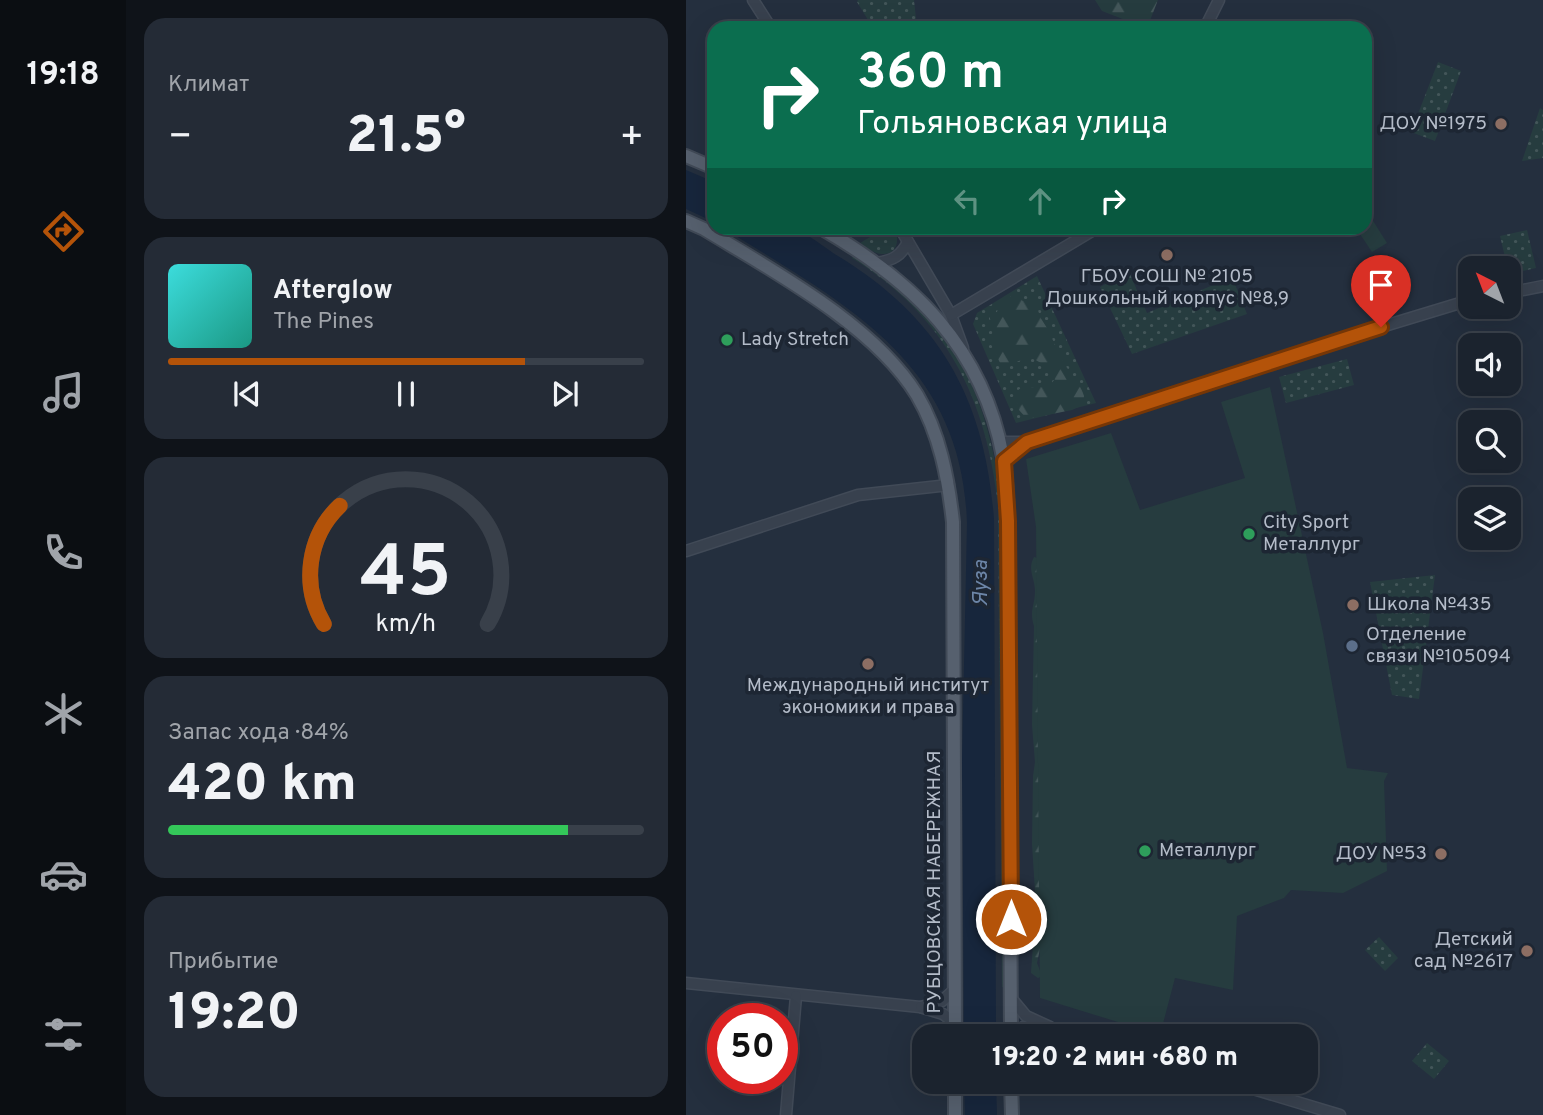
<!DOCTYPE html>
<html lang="ru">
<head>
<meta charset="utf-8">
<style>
	body { margin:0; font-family:Overpass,sans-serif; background:#242b36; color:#f1f3f6; height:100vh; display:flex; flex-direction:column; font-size:26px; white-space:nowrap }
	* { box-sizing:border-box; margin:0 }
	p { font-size:23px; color:#a0a4aa }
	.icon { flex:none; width:38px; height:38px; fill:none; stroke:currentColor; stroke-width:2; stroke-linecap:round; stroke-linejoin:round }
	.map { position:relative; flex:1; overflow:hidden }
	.side { display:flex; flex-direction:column; gap:18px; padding:18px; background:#0f1319; width:560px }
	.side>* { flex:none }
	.hud { position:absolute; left:21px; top:21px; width:665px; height:214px; border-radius:21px; box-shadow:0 7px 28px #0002,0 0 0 2px #39404a; background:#0b6e4f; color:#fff; overflow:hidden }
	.needle { width:46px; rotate:318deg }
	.controls { position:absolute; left:772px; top:256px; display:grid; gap:14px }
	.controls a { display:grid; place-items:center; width:63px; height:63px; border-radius:14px; background:#1b232e; box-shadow:0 7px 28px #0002,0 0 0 2px #39404a; font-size:35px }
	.speed { position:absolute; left:21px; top:1003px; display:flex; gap:14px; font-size:35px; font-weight:700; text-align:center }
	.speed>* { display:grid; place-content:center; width:91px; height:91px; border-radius:50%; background:#1b232e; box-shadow:0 7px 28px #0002,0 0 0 2px #39404a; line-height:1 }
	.speed .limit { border:10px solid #d22; background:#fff; color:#111 }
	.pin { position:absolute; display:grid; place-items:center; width:60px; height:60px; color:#fff; margin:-72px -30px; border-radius:50% 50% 50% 0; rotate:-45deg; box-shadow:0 0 7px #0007 }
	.pin .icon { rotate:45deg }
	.me { position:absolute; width:77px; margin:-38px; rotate:0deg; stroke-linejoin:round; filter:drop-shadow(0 0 5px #0008) }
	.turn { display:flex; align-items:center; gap:24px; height:147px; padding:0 35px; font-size:32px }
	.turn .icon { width:91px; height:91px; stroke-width:2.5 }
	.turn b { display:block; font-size:49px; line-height:60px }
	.lanes { display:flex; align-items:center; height:66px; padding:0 35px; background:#0003; justify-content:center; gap:35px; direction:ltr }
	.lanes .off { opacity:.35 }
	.big { font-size:52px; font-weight:800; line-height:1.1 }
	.side .tile { flex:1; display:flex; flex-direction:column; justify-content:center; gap:10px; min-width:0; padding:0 24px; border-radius:21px; background:#242b36 }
	.side .dial { align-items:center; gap:0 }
	.dial svg { height:182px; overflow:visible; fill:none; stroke:#39404a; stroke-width:7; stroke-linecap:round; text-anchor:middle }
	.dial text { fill:#f1f3f6; stroke:none }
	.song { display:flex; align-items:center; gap:21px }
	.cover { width:84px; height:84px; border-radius:10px; background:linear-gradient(135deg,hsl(180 70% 55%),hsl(170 70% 35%)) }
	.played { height:7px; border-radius:4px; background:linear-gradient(90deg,#b45309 75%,#39404a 75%) }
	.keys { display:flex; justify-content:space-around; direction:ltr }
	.heat { display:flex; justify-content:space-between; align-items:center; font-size:38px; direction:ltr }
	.charge { height:10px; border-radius:5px; background:linear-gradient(90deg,#34c759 84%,#39404a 0) }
	.trip { position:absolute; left:226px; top:1024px; width:406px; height:70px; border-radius:21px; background:#1b232e; box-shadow:0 7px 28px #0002,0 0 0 2px #39404a; font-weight:800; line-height:70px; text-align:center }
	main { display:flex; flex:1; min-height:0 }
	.menu { display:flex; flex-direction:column; width:126px; justify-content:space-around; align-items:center; background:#0b0e12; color:#a0a4aa }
	.menu .icon { width:49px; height:49px }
	.menu .on { color:#b45309 }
	.menu b { font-size:32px; color:#f1f3f6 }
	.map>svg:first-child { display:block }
	.green { fill:url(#green-dots) }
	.forest { fill:url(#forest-firs) }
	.pitch { fill:#263c3f }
	.water { fill:#17263c }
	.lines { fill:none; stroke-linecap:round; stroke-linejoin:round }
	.minor-casing { stroke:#414a57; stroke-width:13 }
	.major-casing { stroke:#414a57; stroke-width:16 }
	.minor { stroke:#38414e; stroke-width:10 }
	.major { stroke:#56606e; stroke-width:12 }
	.route-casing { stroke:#753606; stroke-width:18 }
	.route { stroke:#b45309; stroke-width:12 }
	.education-dot { fill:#8d6e63; stroke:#1d2633; stroke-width:2.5 }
	.leisure-dot { fill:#2e9e5b; stroke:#1d2633; stroke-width:2.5 }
	.service-dot { fill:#5c6f8a; stroke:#1d2633; stroke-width:2.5 }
	.labels { text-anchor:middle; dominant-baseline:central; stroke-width:7; stroke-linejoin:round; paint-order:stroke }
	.poi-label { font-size:19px; fill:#b4bcc9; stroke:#1d2633; text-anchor:start }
	.street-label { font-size:19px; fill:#b4bcc9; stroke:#1d2633 }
	.water-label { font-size:21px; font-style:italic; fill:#6d86a8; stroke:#1d2633 }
</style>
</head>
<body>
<main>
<nav class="menu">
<b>19:18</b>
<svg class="icon on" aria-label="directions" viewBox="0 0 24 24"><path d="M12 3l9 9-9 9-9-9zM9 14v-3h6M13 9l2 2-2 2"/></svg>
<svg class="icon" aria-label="music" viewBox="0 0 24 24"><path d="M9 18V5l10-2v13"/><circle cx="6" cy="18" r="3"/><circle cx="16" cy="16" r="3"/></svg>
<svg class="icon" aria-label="phone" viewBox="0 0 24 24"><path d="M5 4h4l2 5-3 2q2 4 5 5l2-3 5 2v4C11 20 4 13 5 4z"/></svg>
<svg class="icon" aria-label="climate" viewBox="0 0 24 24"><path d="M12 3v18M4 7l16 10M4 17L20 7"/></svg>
<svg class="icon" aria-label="car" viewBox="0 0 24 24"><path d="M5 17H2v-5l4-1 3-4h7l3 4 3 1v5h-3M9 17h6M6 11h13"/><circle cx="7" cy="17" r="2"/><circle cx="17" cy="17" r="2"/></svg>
<svg class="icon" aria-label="filters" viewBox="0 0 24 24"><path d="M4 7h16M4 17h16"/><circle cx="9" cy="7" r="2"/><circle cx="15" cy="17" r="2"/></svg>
</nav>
<section class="side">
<div class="tile"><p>Климат</p>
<div class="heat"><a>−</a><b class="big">21.5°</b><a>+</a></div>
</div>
<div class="tile">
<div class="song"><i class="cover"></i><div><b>Afterglow</b><p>The Pines</p></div></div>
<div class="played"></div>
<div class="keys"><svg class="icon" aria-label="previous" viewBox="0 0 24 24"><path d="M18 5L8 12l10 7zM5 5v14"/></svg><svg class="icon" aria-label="pause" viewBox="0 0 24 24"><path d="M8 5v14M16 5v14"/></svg><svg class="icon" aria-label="next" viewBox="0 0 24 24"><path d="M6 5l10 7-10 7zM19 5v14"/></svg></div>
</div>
<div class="tile dial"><svg viewBox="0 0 100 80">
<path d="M14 69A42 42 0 1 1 86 69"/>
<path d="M14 69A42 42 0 0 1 21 17" stroke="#b45309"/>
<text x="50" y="56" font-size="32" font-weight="700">45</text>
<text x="50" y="72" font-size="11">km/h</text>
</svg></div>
<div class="tile"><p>Запас хода · 84%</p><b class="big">420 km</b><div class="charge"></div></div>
<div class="tile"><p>Прибытие</p><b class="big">19:20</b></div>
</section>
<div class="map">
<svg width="857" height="1115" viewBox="0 0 857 1115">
	<defs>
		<pattern id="green-dots" width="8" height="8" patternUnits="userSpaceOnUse" patternTransform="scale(1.75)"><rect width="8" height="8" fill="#263c3f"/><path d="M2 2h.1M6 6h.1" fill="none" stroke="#435659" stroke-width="1.8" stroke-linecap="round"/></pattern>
		<pattern id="forest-firs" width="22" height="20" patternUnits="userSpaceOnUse" patternTransform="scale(1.75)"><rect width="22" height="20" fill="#263c3f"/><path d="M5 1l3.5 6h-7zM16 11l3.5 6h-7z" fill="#435659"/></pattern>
	</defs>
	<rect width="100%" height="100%" fill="#242f3e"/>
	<g class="green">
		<polygon points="172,0 228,0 231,28 187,28 171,2"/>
		<polygon points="752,62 775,71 749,141 725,132"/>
		<polygon points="854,108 857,110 857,158 836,161"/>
		<path d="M199 228H208C214 238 212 255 196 254 188 254 180 247 174 243Z"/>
		<polygon points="841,230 850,268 823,274 814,236"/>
		<path d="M168 255C267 323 300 385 316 503L319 987H316L312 505C300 397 260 317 166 258Z"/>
		<polygon points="443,272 461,313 546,277 561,314 446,354 414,287"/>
		<polygon points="351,276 410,403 330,423 287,324 291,313"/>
		<polygon points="661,359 668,385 600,403 593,377"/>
		<polygon points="749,575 733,699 706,695 684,582"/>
		<polygon points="693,937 712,958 699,971 679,950"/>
		<polygon points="741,1043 763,1061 748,1079 726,1061"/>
	</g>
	<g class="forest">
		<polygon points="409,0 472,0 461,28 432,28 440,26 442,21 416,11"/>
		<polygon points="347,293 354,317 361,328 379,365 395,387 398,396 397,405 386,410 341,419 333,410 328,393 335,388 363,386 369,379 355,363 344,357 316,367 304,342 307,335 303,313 311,312 313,304 328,294 337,301 341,300"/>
		<path d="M348 557 357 560 355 944 351 963 356 976 352 978 345 973 348 930 346 910 349 891 346 844 347 776 349 762 346 725 348 626C343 610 349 606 349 591 349 578 341 570 348 557Z"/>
	</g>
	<g class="pitch">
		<polygon points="684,216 701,243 686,252 670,228 679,228 679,219"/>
		<polygon points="584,387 637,633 661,768 702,773 698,781 701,871 657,893 605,890 598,898 551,916 547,990 489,978 474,1035 354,998 350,527 340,459 425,433 454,510 559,478 535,402"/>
	</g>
	<g class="water">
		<polygon points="0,170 28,182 28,222 0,209"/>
		<path d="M37 228C51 227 95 224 106 228 120 232 139 248 152 256 255 319 299 400 308 519L310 1036H278L276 761 281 523C276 360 158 304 37 228Z"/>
		<polygon points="278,1082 310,1082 311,1115 279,1115"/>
	</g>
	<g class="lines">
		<defs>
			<g id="minor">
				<polyline points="67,0 85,28"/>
				<polyline points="519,28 533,0"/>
				<polyline points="214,228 265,315 277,348"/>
				<path d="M191 263C207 260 215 256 222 242"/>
				<polyline points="822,293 857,286"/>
				<polyline points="265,315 411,228"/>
				<polyline points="313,442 341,442 695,327 784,300"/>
				<polyline points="318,461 341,443"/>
				<polyline points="0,551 172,495 263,485"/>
				<polyline points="0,983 234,1007 257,1014 269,1023"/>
				<polyline points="325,998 340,1016 364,1027"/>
				<polyline points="235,1007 256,1001 268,990"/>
				<polyline points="327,1036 337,1027 371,1030 392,1036"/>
				<polyline points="544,1082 654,1115"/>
				<polyline points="100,1115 110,996"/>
			</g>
			<g id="major">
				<polyline points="0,156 28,168"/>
				<path d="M0 221 18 229C87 271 188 325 231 395 254 434 262 478 267 522L269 1036"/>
				<path d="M135 228C227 281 297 347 317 457 321 478 321 500 322 521L325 1036"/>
				<polyline points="269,1082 269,1115"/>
				<polyline points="325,1082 326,1115"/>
			</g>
		</defs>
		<use href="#minor" class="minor-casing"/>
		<use href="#major" class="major-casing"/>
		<use href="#minor" class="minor"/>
		<use href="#major" class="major"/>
	</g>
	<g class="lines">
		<defs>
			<polyline id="route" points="325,919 322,521 318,461 341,442 695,327"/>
		</defs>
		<use href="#route" class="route-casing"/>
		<use href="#route" class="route"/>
	</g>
	<g class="education-dot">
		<circle cx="815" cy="124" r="7"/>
		<circle cx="481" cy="255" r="7"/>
		<circle cx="667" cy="605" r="7"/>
		<circle cx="182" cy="664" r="7"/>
		<circle cx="755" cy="854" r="7"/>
		<circle cx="841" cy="951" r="7"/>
	</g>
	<g class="leisure-dot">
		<circle cx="41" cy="340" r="7"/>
		<circle cx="563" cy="534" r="7"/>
		<circle cx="459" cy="851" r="7"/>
	</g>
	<circle class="service-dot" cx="666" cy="646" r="7"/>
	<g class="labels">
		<g class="poi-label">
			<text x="801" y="124" text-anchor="end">ДОУ №1975</text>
			<text x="481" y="277" text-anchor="middle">ГБОУ СОШ № 2105<tspan x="481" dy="22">Дошкольный корпус №8,9</tspan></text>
			<text x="55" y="340">Lady Stretch</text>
			<text x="577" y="523">City Sport<tspan x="577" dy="22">Металлург</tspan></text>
			<text x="681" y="605">Школа №435</text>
			<text x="680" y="635">Отделение<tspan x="680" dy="22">связи №105094</tspan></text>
			<text x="182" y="686" text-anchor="middle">Международный институт<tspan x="182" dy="22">экономики и права</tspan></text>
			<text x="473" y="851">Металлург</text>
			<text x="741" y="854" text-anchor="end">ДОУ №53</text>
			<text x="827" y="940" text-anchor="end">Детский<tspan x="827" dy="22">сад №2617</tspan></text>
		</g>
		<g class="street-label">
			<text transform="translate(249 882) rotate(-90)">РУБЦОВСКАЯ НАБЕРЕЖНАЯ</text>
		</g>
		<g class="water-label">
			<text transform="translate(295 583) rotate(-90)">Яуза</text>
		</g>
	</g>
</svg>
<div class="controls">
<a><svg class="needle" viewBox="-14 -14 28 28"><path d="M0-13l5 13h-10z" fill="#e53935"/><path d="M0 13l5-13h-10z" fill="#a0a4aa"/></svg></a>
<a><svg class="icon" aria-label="sound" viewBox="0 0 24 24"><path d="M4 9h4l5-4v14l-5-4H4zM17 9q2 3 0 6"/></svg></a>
<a><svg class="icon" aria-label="search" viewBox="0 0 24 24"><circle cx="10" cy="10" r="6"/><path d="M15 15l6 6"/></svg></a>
<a><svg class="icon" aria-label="layers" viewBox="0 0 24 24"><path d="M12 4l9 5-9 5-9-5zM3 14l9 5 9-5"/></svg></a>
</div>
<div class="speed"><div class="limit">50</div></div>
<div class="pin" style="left:695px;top:327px;background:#d93025"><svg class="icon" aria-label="arrive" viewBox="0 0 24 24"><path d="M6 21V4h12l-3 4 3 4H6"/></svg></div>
<svg class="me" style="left:325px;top:919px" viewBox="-20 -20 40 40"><circle r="17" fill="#b45309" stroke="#fff" stroke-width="3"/><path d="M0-11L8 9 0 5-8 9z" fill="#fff"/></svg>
<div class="trip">19:20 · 2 мин · 680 m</div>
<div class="hud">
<div class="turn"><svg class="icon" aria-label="right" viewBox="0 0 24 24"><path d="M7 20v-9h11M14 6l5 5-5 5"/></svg><div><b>360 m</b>Гольяновская улица</div></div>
<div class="lanes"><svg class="icon off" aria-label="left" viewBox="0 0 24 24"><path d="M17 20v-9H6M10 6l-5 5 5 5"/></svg><svg class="icon off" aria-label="ahead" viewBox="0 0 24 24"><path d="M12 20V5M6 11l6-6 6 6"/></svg><svg class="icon" aria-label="right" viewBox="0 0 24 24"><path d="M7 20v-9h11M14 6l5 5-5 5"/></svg></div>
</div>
</div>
</main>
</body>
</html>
